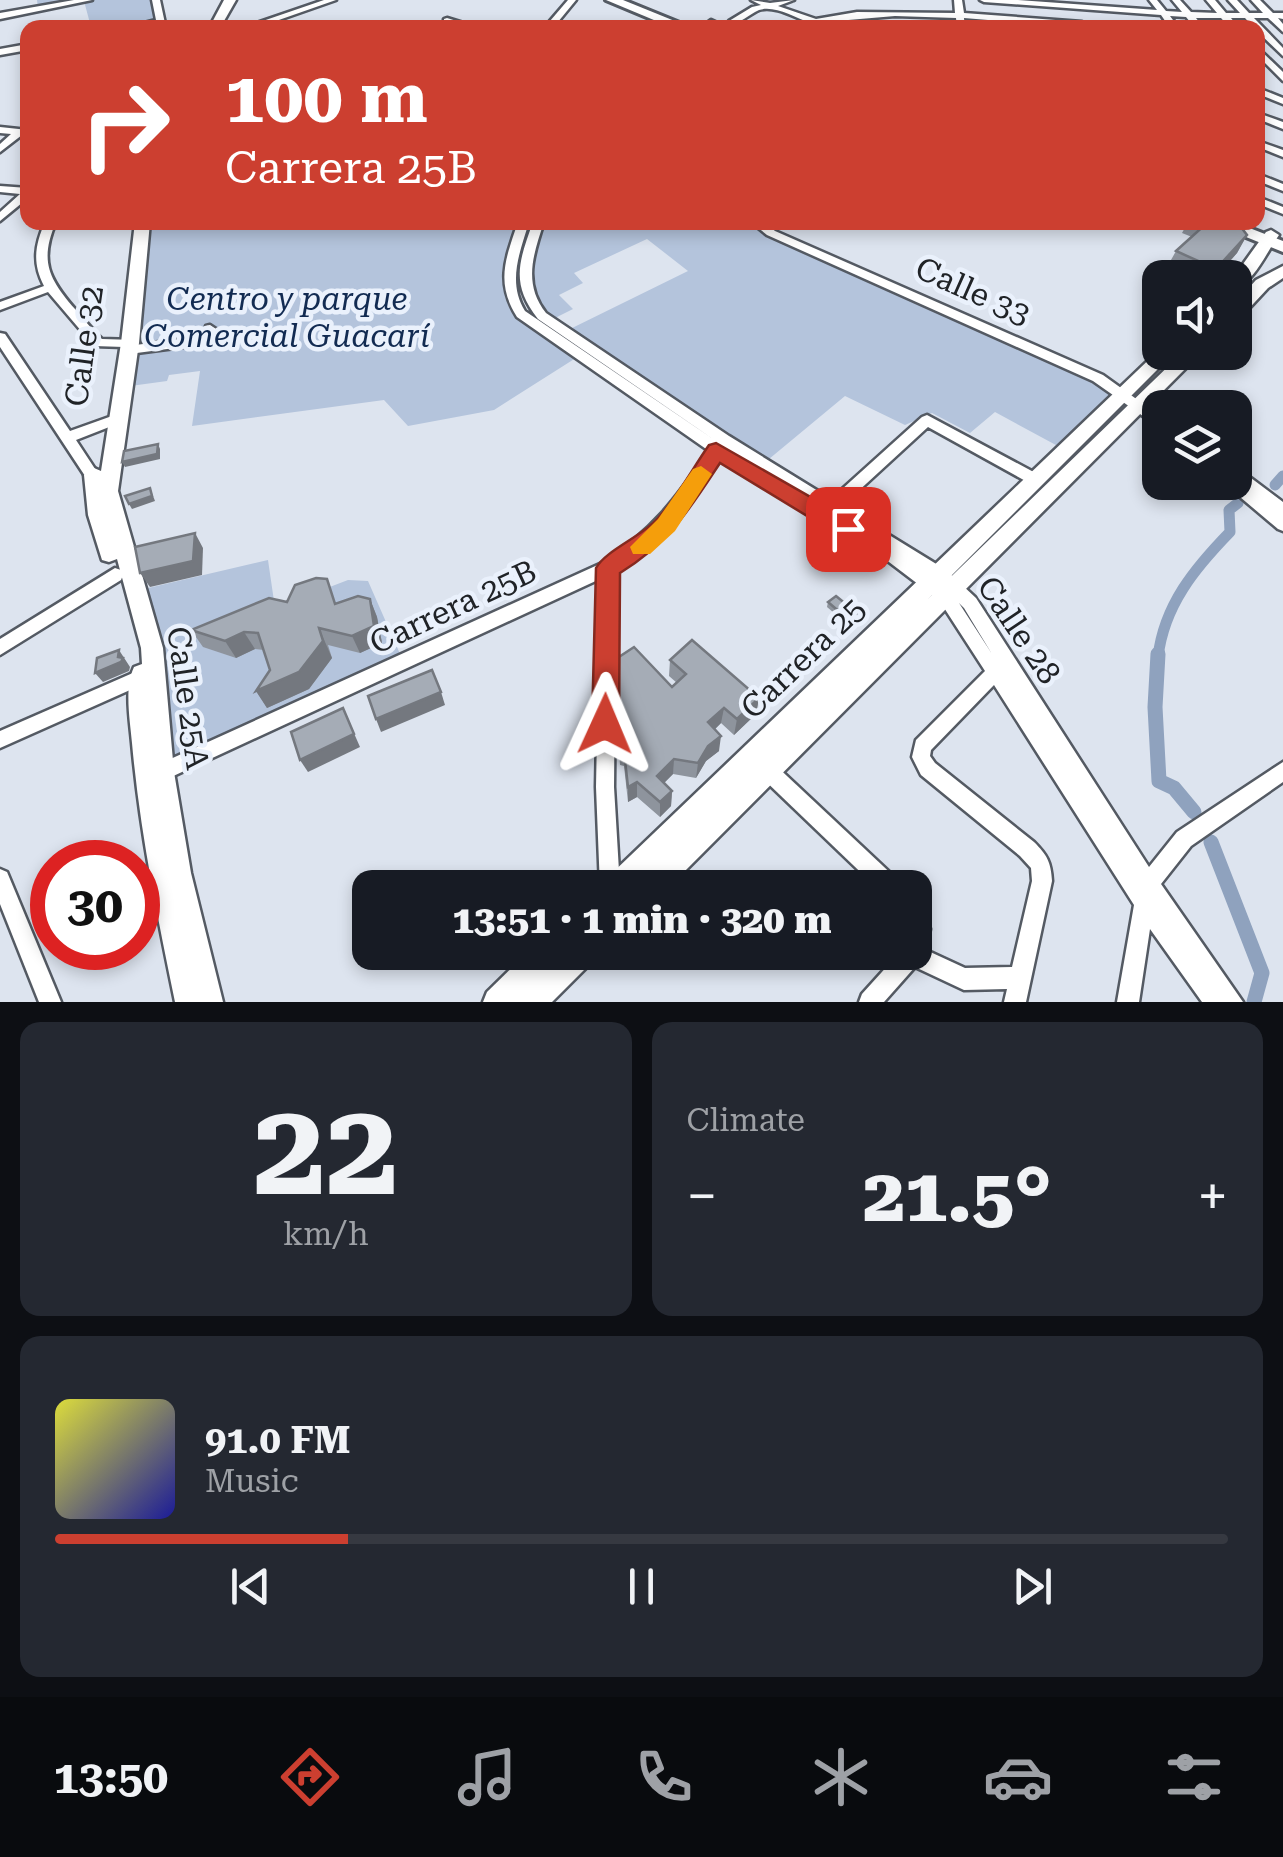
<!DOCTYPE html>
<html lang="en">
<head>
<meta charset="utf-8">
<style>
	body { margin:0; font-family:"Roboto Serif",serif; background:#242831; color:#f1f3f6; height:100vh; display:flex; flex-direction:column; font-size:38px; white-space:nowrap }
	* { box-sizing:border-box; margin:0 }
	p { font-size:32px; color:#9ea1a6 }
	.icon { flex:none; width:55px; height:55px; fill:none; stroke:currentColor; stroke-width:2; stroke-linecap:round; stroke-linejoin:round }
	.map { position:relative; height:1002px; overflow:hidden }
	.details { display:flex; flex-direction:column; gap:20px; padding:20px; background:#0d0f14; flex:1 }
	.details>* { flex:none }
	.guide { position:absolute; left:20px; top:20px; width:1245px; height:210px; border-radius:20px; box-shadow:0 5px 15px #0003; background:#cc3f30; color:#fff; overflow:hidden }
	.tools { position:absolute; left:1142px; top:260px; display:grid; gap:20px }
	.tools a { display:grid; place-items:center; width:110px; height:110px; border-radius:20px; background:#171b24; box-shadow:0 5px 15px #0003; font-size:50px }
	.speed { position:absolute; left:30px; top:840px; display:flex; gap:20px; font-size:50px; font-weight:700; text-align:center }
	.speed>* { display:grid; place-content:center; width:130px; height:130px; border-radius:50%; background:#171b24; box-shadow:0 5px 15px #0003; line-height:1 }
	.speed .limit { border:15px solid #d22; background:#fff; color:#111 }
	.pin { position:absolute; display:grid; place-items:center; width:85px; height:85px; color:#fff; margin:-42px; border-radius:20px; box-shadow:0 5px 15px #0006 }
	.me { position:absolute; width:110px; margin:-55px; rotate:1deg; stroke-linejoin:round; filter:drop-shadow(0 0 8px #0008) }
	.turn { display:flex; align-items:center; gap:35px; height:210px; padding:0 40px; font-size:45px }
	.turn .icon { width:130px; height:130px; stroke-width:2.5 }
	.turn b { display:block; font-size:70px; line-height:85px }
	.big { font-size:75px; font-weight:800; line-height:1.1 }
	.details .card { flex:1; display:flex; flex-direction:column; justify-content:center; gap:15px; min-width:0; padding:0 35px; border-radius:20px; background:#242831 }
	.details .dial { align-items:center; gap:0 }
	.dial b { font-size:130px; line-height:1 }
	.song { display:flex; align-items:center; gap:30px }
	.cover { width:120px; height:120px; border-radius:15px; background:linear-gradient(135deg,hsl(60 70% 55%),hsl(240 70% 35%)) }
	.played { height:10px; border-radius:5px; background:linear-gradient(90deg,#cc3f30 25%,#363941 25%) }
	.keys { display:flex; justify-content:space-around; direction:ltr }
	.heat { display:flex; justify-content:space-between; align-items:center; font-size:55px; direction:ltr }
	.details .tiles { flex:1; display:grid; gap:20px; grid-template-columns:1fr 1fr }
	.card:last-child { grid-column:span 2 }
	.trip { position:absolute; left:352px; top:870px; width:580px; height:100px; border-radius:20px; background:#171b24; box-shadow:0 5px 15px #0003; font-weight:800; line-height:100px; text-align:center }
	.tab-bar { display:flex; height:160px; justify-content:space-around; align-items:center; background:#090b0e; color:#9ea1a6 }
	.tab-bar .icon { width:70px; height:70px }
	.tab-bar .on { color:#cc3f30 }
	.tab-bar b { font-size:45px; color:#f1f3f6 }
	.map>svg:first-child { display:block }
	.green { fill:#b4c4dc }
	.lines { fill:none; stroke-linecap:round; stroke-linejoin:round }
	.canal-far1 { stroke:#8fa2be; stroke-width:11 }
	.canal { stroke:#8fa2be; stroke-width:15 }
	.minor-casing { stroke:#545a63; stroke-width:5 }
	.major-casing { stroke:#545a63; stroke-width:5 }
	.highway-casing { stroke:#545a63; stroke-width:6 }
	.minor { fill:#fff; fill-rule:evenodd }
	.major { fill:#fff; fill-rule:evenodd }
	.highway { fill:#fff; fill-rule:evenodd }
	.wall { fill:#8e949d }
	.shaded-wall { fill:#74787f }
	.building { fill:#a5acb6; stroke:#74787f; stroke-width:2.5 }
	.route { fill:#cc3f30; stroke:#85291f; stroke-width:2.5 }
	.slow { fill:#f59e0b }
	.labels { text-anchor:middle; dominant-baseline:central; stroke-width:9; stroke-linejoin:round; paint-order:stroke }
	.street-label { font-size:32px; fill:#202327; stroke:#eaf1fc }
	.park-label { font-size:32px; font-style:italic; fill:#122b52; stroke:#eaf1fc }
</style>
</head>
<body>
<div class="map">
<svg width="1283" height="1002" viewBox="0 0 1283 1002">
	<rect width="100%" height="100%" fill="#dde4ef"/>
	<g class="green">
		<polygon points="37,0 155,0 162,21 129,27 91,27 84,1 38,9"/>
		<polygon points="190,223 524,223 512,260 512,303 579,356 494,410 408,426 384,400 192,426 200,371 169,375 167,381 123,387 143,227"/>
		<polygon points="539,223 756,223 1125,395 1067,451 995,412 970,433 932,413 905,425 845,396 763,464 564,332 688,271 647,239 574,273 583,283 559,295 573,309 549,321 533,307 528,255"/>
		<polygon points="268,560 275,608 348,580 368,581 404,663 162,772 144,589"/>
	</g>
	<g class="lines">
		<g class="canal-far1">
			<polyline points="1275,485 1283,476"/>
			<path d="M1158 657C1164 605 1195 568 1230 532L1229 510 1238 503"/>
		</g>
		<g class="canal">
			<polyline points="1158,654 1155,707 1159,781 1174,788 1194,812"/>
			<polyline points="1211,842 1262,973 1254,1002"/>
		</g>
		<defs>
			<g id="minor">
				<polygon points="74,0 92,0 0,19 0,13"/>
				<polygon points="152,0 160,0 166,28 158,28 157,25 125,28 156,20"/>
				<polygon points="324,0 336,0 256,28 242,28"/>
				<polygon points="568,0 576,0 553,28 544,28"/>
				<path d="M751 0 770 3 794 0 778 6 816 19 857 12 955 13 954 0H962L964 13 1082 22 1086 25 1081 28 964 18 965 28H957L956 18 895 16 825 22 837 28 816 25 794 28 808 22C794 17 774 5 759 10 748 15 741 23 729 25V21L752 7 761 5Z"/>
				<polygon points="980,0 1018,0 1157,10 1149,0 1157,0 1166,11 1182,12 1172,0 1180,0 1191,12 1217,13 1206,0 1215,0 1226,13 1240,13 1228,0 1237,0 1249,13 1263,13 1251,0 1260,0 1273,13 1283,13 1283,19 1278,18 1283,24 1283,32 1268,18 1254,18 1283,48 1283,56 1258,32 1258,28 1254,28 1245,18 1231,18 1239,28 1230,28 1221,18 1196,18 1204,28 1195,28 1186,17 1170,16 1179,28 1170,28 1161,15 984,2"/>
				<polygon points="447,18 473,26 474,28 459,28 444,23 444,19"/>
				<polygon points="711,20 724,26 725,28 708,25 707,23"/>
				<polygon points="28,44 28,50 0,55 0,49"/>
				<polygon points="1258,48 1283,72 1283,81 1258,56"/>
				<polygon points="1258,88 1283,98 1283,104 1258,94"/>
				<polygon points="1258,113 1283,122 1283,129 1258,119"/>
				<polygon points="0,127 28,130 28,136 22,135 0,152 0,144 11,134 0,133"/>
				<polygon points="1258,141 1283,150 1283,157 1258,147"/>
				<polygon points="1258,174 1283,184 1283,191 1258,181"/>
				<polygon points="0,186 28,188 28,198 0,221 0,212 20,194 0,192"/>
				<polygon points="1258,197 1283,207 1283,214 1258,204"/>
				<path d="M45 222H56C39 261 49 279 75 309 84 319 92 330 102 339L135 340V345L202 337 206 326 210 325 216 329 213 343 129 354 124 353V347L94 346 48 292 0 310V302L44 286C32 263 35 245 45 222Z"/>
				<path d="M518 222H529C520 252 507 282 525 311L716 441 538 319C510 284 519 261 533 222H544C533 255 523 284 546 313L729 436 831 499 922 417 927 415 1041 476 1043 480 1041 484H1031L928 427 842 506 946 570 976 598 1149 867 1177 832 1283 762V782L1191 846 1161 884 1243 1002H1202L1150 929 1139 1002H1117L1134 905 994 685 931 750 930 756 935 763 1034 842C1047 855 1051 862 1052 881L1026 1002H1004L1007 989 964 990 915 967 884 1002H859L862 994 900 952H915V900L922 903 930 929 926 950 965 968 1012 967 1032 881 1031 868 1020 856 921 775 912 757 916 740 985 671 939 600 889 562 719 458C688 504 663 540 616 571L614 787 620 888H600L596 787 600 579 169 778 162 781 155 778 153 772 155 766 602 563C652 531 675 500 709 451L517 317C495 282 506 258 518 222ZM959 603 964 608 992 654Z"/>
				<polygon points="751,222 764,222 775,231 1103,375 1160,416 1160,428 1093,381 767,235"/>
				<polygon points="0,333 5,334 70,431 112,416 122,416 124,419 122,422 76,440 101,478 99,482 89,482 0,347"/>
				<polygon points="1235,466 1283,502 1283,531 1278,529 1227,486 1225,482 1235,482"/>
				<polygon points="115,568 121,570 123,575 121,580 0,655 0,639"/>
				<polygon points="142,669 148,672 151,677 148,682 0,748 0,731"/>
				<polygon points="764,758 771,761 899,881 902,888 877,888 757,773 755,767 757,761"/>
				<polygon points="0,869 7,872 61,1002 39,1002 0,904"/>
			</g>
			<g id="major">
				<polygon points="224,0 236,0 220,28 209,28"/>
				<path d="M135 222H150L139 343 118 491 163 648 174 772 191 873 223 1002H175C157 914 140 832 132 743 130 720 124 688 134 667L142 664 141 648 117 559 109 562 102 560 88 515 84 475 94 468 101 471 121 343Z"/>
				<path d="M1271 230 1279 235C1266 253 1255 280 1235 290L1233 278 1266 232Z"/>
				<polygon points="1283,266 1283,278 1268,288 1241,317 1235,318 1235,303 1256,280"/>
				<polygon points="1160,349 1160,352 1175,352 928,599 1183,352 1202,352 668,888 604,888 607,878"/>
				<polygon points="528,952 596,952 592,962 552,1002 483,1002 487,992"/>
			</g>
			<g id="highway">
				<polygon points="606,0 623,0 692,28 673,28"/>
				<polygon points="1209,222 1234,222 1283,241 1283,252"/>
			</g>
		</defs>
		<use href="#minor" class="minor-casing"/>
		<use href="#major" class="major-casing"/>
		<use href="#highway" class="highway-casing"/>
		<use href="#minor" class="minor"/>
		<use href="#major" class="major"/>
		<use href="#highway" class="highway"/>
	</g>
	<g class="wall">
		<polygon points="1188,222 1237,222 1247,235 1237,253 1215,278 1184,278 1166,269 1176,251 1192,237 1182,233"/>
		<polygon points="370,599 377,617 382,643 360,653 328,645 332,658 309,689 267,708 256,691 270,670 264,650 255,649 236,658 203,647 191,630 287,602 337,604"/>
		<polygon points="828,602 857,613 855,618 847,624 827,607"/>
		<polygon points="670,660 759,698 756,714 734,735 721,723 715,729 719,751 706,761 696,778 673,774 664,783 672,791 671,806 660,817 637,797 628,802 624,766 620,765 619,750 677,683 669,676"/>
	</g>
	<g class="shaded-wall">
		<polygon points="1247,235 1237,253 1215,278 1211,278 1216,269"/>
		<polygon points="158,444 160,449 160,459 125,467 122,462"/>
		<polygon points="150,488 155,501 132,509 129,504"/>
		<polygon points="195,533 203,548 202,575 150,587 140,573"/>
		<polygon points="370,599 377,617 382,643 360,653 352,636"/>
		<polygon points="319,628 332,658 309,689 267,708 256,691"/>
		<polygon points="244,632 255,649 236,658 225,641"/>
		<polygon points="119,650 130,667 129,671 103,682 95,673 118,657"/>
		<polygon points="441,692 445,705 381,732 376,719"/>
		<polygon points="759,698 756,714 734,735 737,719"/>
		<polygon points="343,708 360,747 308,772 300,760"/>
		<polygon points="724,708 721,723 706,738 708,722"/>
		<polygon points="721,736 719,751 706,761 696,778 698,763 708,746"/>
		<polygon points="674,759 673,774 656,791 657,776"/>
		<polygon points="637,782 637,797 628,802 628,787"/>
		<polygon points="672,791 671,806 660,817 660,802"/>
	</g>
	<g class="building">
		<polygon points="1208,222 1237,222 1247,235 1216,269 1176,251"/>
		<polygon points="158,444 157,454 122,462 124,451"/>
		<polygon points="150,488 152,496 129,504 125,496"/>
		<polygon points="195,533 193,561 140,573 135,547"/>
		<polygon points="316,578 327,579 335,604 358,596 370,599 374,626 352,636 319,628 323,641 299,672 256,691 270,670 258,633 244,632 225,641 191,630 269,598 287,602 295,585"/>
		<polygon points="836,596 857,613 849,620 828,602"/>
		<polygon points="692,640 759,698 737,719 724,708 708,722 721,736 708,746 698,763 674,759 657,776 672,791 660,802 637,782 628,787 624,751 619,750 619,657 634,647 672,687 686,674 670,660"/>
		<polygon points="119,650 118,657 123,658 121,662 95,673 97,658"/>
		<polygon points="432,670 441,692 376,719 368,696"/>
		<polygon points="343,708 354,734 300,760 291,732"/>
	</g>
	<path class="route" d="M716 443 856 523 860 529 856 536H840L720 463C689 510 669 543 620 573L619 724 615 733 605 737 596 733 592 724 596 568C606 550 643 536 658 518 678 497 692 469 709 445Z"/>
	<polygon class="slow" points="701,466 712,474 675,531 650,554 633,554 630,547 658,519 693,469"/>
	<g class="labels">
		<g class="street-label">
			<text transform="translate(973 291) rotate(24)">Calle 33</text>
			<text transform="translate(84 346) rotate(-82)">Calle 32</text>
			<text transform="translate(453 607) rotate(-25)">Carrera 25B</text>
			<text transform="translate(1019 630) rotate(56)">Calle 28</text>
			<text transform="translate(803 658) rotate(-44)">Carrera 25</text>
			<text transform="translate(188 698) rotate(82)">Calle 25A</text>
		</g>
		<g class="park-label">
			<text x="287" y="299">Centro y parque<tspan x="287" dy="37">Comercial Guacarí</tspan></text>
		</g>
	</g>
</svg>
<div class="tools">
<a><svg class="icon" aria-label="sound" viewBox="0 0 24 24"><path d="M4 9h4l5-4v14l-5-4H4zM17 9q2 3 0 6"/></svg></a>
<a><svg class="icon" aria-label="layers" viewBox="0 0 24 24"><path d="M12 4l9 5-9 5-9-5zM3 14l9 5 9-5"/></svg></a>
</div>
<div class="speed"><div class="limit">30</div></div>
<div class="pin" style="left:848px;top:529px;background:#d93025"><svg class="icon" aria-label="arrive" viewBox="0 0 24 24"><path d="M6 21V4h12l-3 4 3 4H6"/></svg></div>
<svg class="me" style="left:605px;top:724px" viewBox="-20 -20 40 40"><path d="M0-17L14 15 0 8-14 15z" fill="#cc3f30" stroke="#fff" stroke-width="4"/></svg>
<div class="trip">13:51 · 1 min · 320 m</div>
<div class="guide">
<div class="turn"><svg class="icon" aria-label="right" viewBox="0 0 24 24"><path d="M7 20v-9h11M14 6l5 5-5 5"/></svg><div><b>100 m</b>Carrera 25B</div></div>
</div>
</div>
<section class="details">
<div class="tiles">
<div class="card dial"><b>22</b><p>km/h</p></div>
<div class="card"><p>Climate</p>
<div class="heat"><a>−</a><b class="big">21.5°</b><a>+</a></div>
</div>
<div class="card">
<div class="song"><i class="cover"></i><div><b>91.0 FM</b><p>Music</p></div></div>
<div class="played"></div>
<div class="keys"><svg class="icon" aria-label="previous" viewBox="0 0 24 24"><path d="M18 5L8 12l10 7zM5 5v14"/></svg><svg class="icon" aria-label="pause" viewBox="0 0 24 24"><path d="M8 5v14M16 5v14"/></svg><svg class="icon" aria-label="next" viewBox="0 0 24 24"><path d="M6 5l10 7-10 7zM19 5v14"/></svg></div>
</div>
</div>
</section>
<nav class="tab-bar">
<b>13:50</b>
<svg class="icon on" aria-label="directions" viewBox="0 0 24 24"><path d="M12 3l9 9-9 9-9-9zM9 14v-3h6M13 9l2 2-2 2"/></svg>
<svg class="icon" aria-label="music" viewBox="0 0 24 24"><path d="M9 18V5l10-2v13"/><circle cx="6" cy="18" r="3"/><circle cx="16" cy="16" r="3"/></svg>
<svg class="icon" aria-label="phone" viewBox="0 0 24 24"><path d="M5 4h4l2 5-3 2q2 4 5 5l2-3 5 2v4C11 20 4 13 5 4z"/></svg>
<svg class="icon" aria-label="climate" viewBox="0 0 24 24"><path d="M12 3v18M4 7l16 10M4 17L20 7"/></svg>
<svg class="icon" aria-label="car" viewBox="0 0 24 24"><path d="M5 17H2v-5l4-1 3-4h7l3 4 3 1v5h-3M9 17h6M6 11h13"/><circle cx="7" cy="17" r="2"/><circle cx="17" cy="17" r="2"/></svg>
<svg class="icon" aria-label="filters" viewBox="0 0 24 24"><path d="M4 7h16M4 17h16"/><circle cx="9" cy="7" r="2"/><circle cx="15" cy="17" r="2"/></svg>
</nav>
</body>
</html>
